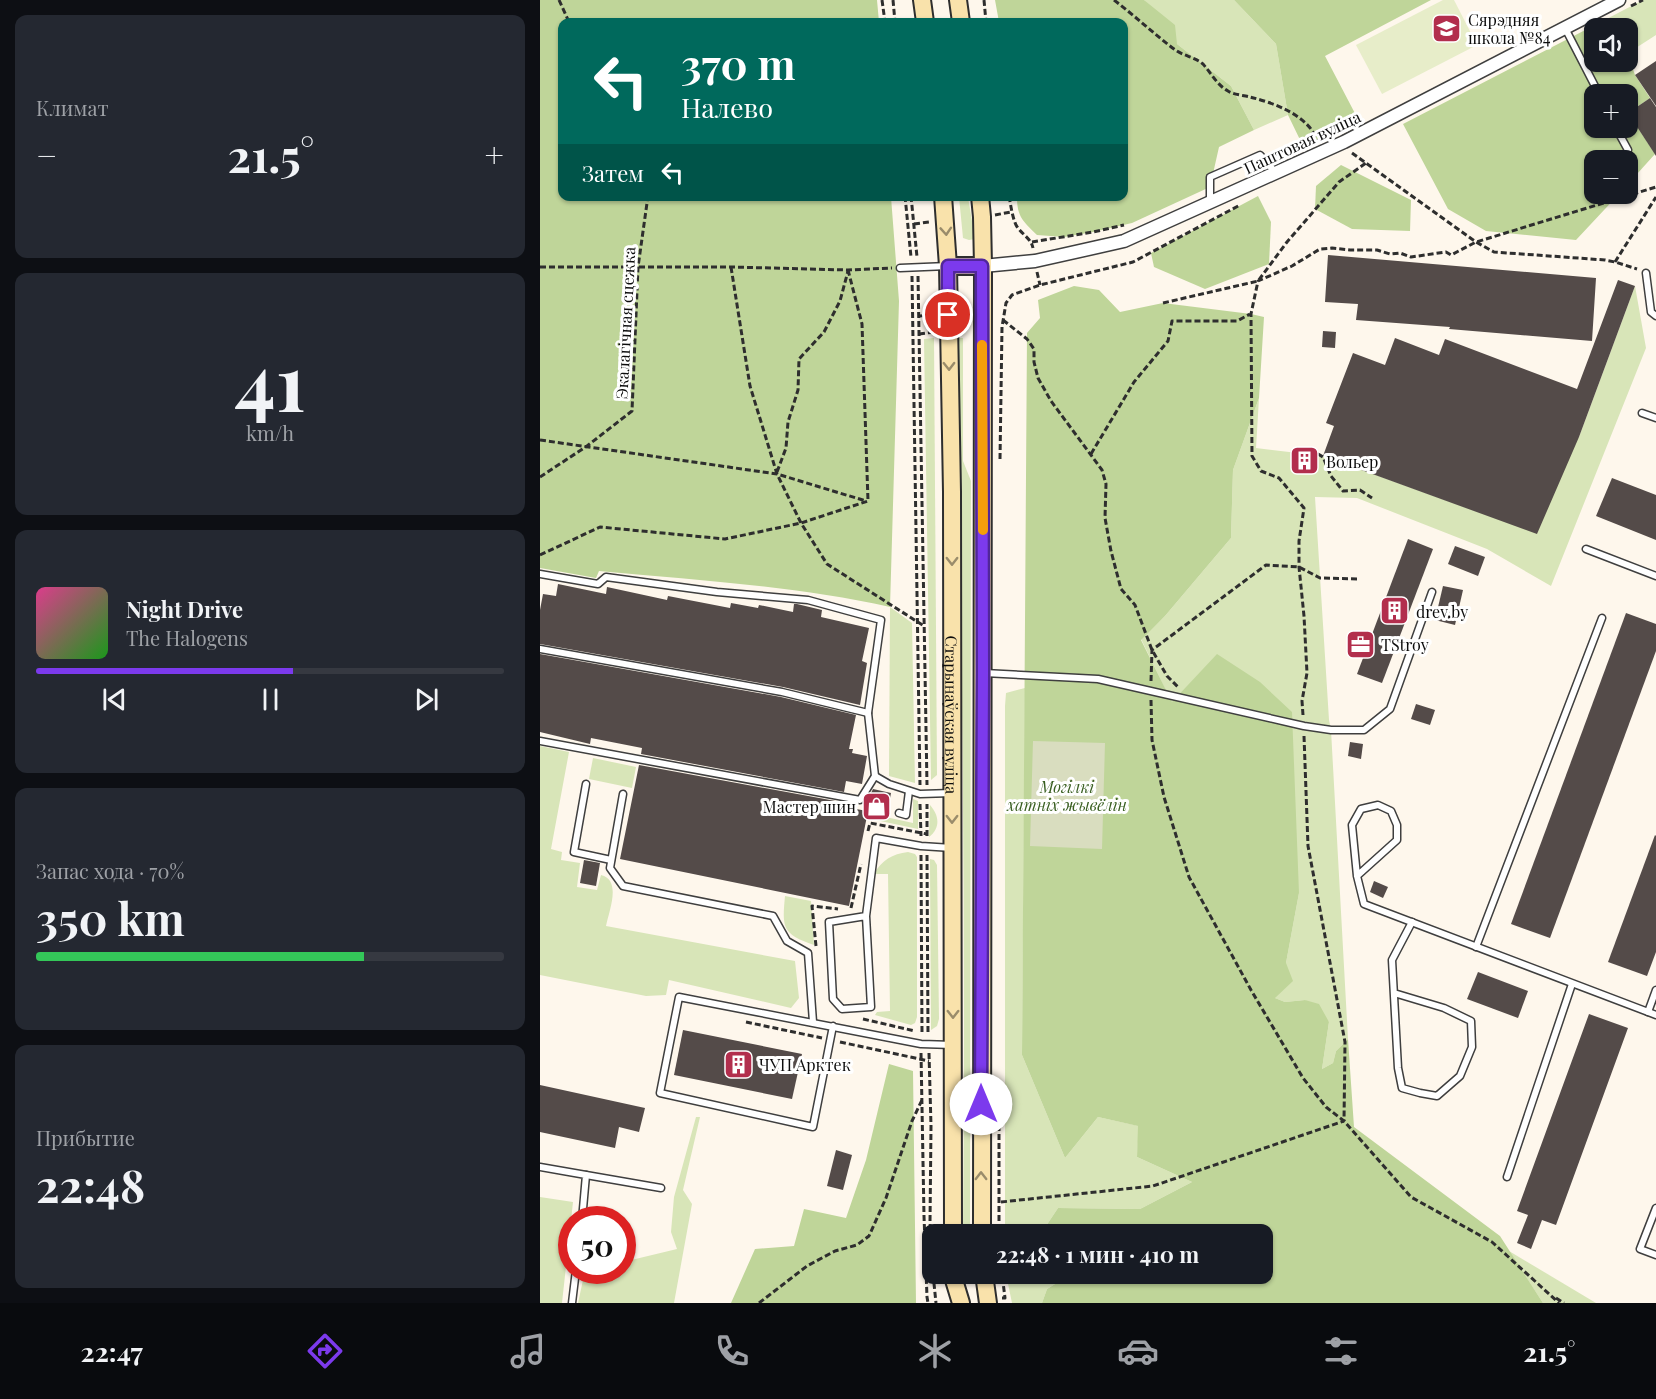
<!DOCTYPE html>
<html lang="ru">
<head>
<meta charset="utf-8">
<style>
	body { margin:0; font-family:"Playfair Display",serif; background:#242831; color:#f1f3f6; height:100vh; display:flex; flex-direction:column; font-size:22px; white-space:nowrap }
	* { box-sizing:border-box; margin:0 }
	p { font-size:20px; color:#9ea1a6 }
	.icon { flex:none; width:33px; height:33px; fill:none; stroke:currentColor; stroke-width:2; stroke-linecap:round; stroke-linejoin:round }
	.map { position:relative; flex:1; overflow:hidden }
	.side { display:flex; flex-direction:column; gap:15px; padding:15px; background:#0d0f14; width:540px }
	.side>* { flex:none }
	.banner { position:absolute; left:18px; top:18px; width:570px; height:183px; border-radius:12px; box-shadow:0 2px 4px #0004; background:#00695c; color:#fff; overflow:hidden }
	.tools { position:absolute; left:1044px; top:18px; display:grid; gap:12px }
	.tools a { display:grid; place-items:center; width:54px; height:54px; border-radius:12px; background:#171b24; box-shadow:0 2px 4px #0004; font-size:30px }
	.speed { position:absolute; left:18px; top:1206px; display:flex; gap:12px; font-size:30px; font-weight:700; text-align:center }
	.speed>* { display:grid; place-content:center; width:78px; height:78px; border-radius:50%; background:#171b24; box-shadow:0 2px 4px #0004; line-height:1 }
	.speed .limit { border:9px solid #d22; background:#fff; color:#111 }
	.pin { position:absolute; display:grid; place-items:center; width:51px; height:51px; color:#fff; margin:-26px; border:3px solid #fff; border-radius:50%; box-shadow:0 2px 6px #0007 }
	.me { position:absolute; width:66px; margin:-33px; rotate:0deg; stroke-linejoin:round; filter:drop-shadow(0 0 4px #0008) }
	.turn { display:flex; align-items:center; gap:21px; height:126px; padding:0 24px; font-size:27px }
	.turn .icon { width:78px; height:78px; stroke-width:2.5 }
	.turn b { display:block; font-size:42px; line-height:51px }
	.then { display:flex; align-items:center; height:57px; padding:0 24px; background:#0003; gap:12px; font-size:22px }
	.big { font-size:45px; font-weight:700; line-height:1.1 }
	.side .widget { flex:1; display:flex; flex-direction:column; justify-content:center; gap:9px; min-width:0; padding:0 21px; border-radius:12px; background:#242831 }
	.side .dial { align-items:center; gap:0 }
	.dial b { font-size:78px; line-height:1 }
	.song { display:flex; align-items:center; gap:18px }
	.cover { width:72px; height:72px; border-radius:9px; background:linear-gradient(135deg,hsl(330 70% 55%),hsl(120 70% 35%)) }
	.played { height:6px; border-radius:3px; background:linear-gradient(90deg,#7c3aed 55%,#363941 55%) }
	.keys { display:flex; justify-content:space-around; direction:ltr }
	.heat { display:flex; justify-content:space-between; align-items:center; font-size:33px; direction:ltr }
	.charge { height:9px; border-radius:4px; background:linear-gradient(90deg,#34c759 70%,#363941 0) }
	.trip { position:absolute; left:382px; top:1224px; width:351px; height:60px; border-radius:12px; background:#171b24; box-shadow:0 2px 4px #0004; font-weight:700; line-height:60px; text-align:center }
	.tab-bar { display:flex; height:96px; justify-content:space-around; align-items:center; background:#090b0e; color:#9ea1a6 }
	.tab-bar .icon { width:42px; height:42px }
	.tab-bar .on { color:#7c3aed }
	.tab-bar b { font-size:27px; color:#f1f3f6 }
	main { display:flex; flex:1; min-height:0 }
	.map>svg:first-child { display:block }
	.green { fill:#d8e5b8 }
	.forest { fill:#bfd599; fill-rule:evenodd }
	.cemetery { fill:#d9ddbf }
	.pitch { fill:#e7edc9 }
	.building { fill:#544b49 }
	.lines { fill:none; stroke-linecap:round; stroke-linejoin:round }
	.service-casing { stroke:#3f3f3f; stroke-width:9 }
	.minor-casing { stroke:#3f3f3f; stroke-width:15 }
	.secondary-casing { stroke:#2e2e2e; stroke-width:20 }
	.path { stroke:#2e2e2e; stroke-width:3; stroke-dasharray:6 3; stroke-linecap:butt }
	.service { stroke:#fff; stroke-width:6 }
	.minor { stroke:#fff; stroke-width:12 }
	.secondary { stroke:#f9e2ab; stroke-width:16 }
	.oneway { stroke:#9a8c6b }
	.route-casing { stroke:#51269a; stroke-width:15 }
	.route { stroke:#7c3aed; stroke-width:10 }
	.slow { stroke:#f59e0b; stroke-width:10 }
	.labels { text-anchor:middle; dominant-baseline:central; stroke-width:6; stroke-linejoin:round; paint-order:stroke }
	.poi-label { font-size:16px; fill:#0c0c0c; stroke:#fff; text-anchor:start }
	.street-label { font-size:16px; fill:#0c0c0c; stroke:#fff }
	.park-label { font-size:16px; font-style:italic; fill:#395f21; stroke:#fff }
</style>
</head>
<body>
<main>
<section class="side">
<div class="widget"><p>Климат</p>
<div class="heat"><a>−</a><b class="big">21.5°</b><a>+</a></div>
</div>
<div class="widget dial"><b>41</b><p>km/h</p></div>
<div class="widget">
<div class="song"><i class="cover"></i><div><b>Night Drive</b><p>The Halogens</p></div></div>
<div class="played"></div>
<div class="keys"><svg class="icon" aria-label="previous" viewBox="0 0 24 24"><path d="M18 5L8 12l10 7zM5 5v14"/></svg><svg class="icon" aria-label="pause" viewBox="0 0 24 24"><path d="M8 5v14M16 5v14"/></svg><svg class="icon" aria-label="next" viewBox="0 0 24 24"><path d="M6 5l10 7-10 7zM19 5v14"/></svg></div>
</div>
<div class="widget"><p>Запас хода · 70%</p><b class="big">350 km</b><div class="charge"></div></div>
<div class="widget"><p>Прибытие</p><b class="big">22:48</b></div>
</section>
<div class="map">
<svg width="1116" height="1303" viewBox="0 0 1116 1303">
	<rect width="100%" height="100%" fill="#fef7ec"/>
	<g class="green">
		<polygon points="604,0 694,0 736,44 748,115 714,130 691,86 637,44"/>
		<polygon points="1103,0 1116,0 1116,35 1088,53 1088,28 1059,28 1055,25"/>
		<polygon points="419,197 428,197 435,239 429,240 423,238"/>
		<polygon points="1095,286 1106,348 1011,586 947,549 817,498 775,497 789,720 791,730 808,1039 796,1051 793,1063 782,1069 789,1022 765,1000 745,1002 735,998 746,963 759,893 632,703 601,639 625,616 691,538 693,470 719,398 716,448 783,456 980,527 1039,437"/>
		<polygon points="394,338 397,775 391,780 384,339"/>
		<path d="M416 338H423V461L431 481 430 1234H423V1233C426 935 422 636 416 338Z"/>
		<polygon points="350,607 372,623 375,783 349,776"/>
		<polygon points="485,688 482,1055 525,1158 558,1117 599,1126 597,1157 652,1182 600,1209 518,1208 502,1232 505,1234 465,1234 465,706 466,693"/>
		<path d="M0 746 29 752 11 849 22 852 21 860 40 863 37 887 57 890 61 875C82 880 69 911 66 926L255 961 259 998 251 1008 129 980 126 995 106 996 0 975Z"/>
		<polygon points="53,758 96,767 92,788 49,779"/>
		<polygon points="373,799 378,801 378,829 331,819 332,814 373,823"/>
		<path d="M390 805C399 815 401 828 389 837Z"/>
		<path d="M368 852 375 854 377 857V1017L375 1023 371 1025 335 1015 337 1012 350 1011 348 874H334C342 860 352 854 368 852Z"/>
		<polygon points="390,859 394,860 397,865 399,1019 397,1026 391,1030"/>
		<path d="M245 896 271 901 274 945C242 934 242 928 245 896Z"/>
		<polygon points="156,1117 160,1117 143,1190 152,1204 134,1303 38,1303 45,1271 82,1270 83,1262 137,1249 131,1232 134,1197"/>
		<polygon points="0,1197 33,1202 22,1303 0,1303"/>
		<polygon points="969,1251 1056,1303 1003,1303"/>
		<polygon points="466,1274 531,1274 507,1289 502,1303 472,1303"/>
	</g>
	<g class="forest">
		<path d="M0 0H337L339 22H22V196L351 197 359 301 350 607C255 586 156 580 59 571L56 578 0 568Z"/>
		<path d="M455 0H604L635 25 637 44 691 86 714 130 679 147 670 187 592 223 553 232 524 237 497 235C483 221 477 217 477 197L584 196V22H459Z"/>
		<polygon points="694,0 891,0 785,56 820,123 764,148 748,115 736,44"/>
		<path d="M1055 25 1059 28H1054V62H1088V55L1095 75 1110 98 1088 113 1115 154 1088 184V160H1054V194H1079L1036 240 946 231 908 209 863 124ZM1054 94H1088V128H1054Z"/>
		<polygon points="801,165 871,200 870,231 812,229 775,209 776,186"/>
		<polygon points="718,196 731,222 729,264 665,289 614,267 611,253"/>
		<polygon points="534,286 559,290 580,312 623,303 711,314 724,317 719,398 693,470 691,538 625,616 601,640 632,702 677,654 720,682 752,712 759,893 746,963 753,981 735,998 745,1002 765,1000 779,1004 789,1022 782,1069 793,1063 796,1051 808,1039 814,1127 960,1236 1003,1303 502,1303 507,1289 531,1274 723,1274 723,1234 505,1234 502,1232 518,1208 600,1209 652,1182 597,1157 598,1126 558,1117 525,1158 482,1055 487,333 500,318 498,300"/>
		<polygon points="349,1064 373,1071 376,1303 191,1303 215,1249 254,1246 264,1209 306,1218 326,1160"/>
	</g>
	<polygon class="cemetery" points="493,741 565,743 562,849 490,846"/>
	<polygon class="pitch" points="903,0 914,0 937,45 842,94 816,45"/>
	<g class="building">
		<polygon points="1116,61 1116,106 1095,75"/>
		<polygon points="1110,98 1116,107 1116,156 1088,113"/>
		<polygon points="788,255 1056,278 1052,341 909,329 910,327 816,320 818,304 785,302"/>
		<polygon points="1078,280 1095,286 1039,437 997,534 783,456 794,426 786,423 813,353 845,365 855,338 899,355 905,339 1037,389"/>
		<polygon points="783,331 796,332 795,348 782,347"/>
		<polygon points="1072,478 1116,495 1116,540 1056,516"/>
		<polygon points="868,539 893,549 842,683 817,674"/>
		<polygon points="915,546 945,557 938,576 908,564"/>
		<polygon points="18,584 66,594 67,587 127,600 128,596 190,608 191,603 218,608 219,605 253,612 254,604 257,604 282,610 281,617 329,628 322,661 327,663 320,705 243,687 0,644 0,610 3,594 16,596"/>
		<polygon points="903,586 923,590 915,625 895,620"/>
		<polygon points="1086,613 1116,624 1116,651 1010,938 971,924"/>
		<polygon points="0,654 241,697 316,715 309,749 313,749 312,753 327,756 322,784 306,781 304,792 101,754 102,748 51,738 50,744 0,732"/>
		<polygon points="876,704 895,710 890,725 871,719"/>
		<polygon points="810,742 823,744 821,759 808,756"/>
		<polygon points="99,765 301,802 300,806 327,811 331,793 333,789 351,793 347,814 328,811 309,906 80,859"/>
		<polygon points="1115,835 1116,836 1116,952 1107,976 1068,962"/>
		<polygon points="44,860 60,863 56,886 40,883"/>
		<polygon points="834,881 848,887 843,898 830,892"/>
		<polygon points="938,972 988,991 978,1018 927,999"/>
		<polygon points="1049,1014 1088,1028 1016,1225 1002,1220 991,1249 977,1243 988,1215 977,1211"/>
		<polygon points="143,1030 262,1054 252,1099 134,1075"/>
		<polygon points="0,1085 105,1108 99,1132 79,1127 75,1148 0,1132"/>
		<polygon points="296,1150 312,1155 303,1190 287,1186"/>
	</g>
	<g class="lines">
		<defs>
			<g id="service">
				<polyline points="1025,28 1059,94"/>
				<polyline points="1076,128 1088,150"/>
				<polyline points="670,202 670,177 720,155 736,173"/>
				<polyline points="360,268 408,266"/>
				<polyline points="1106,273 1111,312 1116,316"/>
				<polyline points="1102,413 1116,418"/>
				<polyline points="1046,549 1116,576"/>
				<polyline points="0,574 58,584 66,577 177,592 268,600 341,620 328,713 335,776 320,800 0,741"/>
				<polyline points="0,649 242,692 328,713"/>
				<polyline points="444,673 558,679 764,726 791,730 824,730 850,709 892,592"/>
				<polyline points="335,776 349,784 380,794 412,793"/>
				<polyline points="46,784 34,852 71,860"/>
				<polyline points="83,794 70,868 83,886 233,916 247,941 268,953 273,1022"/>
				<polyline points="359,813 366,815 369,791"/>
				<polyline points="817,876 857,840 857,825 851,811 838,805 821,809 812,825 817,876 824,904 1116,1015"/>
				<polyline points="326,916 289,922 293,999 302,1009 331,1007 326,916 336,838 381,846 412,848"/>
				<polyline points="936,947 1062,618"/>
				<polyline points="854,993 904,1008 931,1021 932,1047 920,1076 897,1096 880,1093 862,1088 858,1068 852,960 872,922"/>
				<polyline points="1108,1012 1116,990"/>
				<polyline points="293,1026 273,1127 120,1093 139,997 381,1044 413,1045"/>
				<polyline points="0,1167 46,1175 42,1220"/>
				<polyline points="46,1175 121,1188"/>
				<polyline points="967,1177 1032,984"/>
				<polyline points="1116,1208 1100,1249 1116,1255"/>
				<polyline points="32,1303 36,1270"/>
			</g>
			<polyline id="minor" points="443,266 495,261 584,241 804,142 1079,0"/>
			<g id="secondary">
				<polyline points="382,0 385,22"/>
				<polyline points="418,0 421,22"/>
				<path id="s1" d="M403 196 408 266 412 492 413 1234"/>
				<polyline points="440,196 442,217 443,266 442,1234"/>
				<polyline points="408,266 443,266"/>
				<polyline points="414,1274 414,1280 421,1303"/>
				<polyline points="444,1274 448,1303"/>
			</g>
		</defs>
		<use href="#service" class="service-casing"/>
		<use href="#minor" class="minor-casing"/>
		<use href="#secondary" class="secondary-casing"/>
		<g class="path">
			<polyline points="19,0 29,22"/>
			<polyline points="342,0 345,22"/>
			<polyline points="353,0 355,22"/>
			<polyline points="444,0 446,22"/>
			<path d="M574 0C595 16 614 34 634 49 643 56 655 57 663 64 671 73 677 85 688 91 694 95 703 95 710 97 734 103 768 115 777 140"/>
			<polyline points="1091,6 1103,0"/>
			<polyline points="812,153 936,242 954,252 1065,260 1075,262 1097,269"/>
			<polyline points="365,196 371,257"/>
			<polyline points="371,196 377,257"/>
			<path d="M469 196C471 206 472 216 476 225 481 234 491 238 493 248"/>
			<polyline points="455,215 471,212"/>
			<polyline points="374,224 389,222"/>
			<polyline points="492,242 553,232 584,225"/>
			<polyline points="1075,262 1116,197"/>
			<polyline points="0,267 191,267 308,270 352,268"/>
			<polyline points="191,267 210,386 237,474 261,523 287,564 384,626"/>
			<polyline points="497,272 500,285"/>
			<polyline points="372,276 380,785"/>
			<polyline points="378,276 387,785"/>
			<polyline points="623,303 718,281 747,242 799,182 826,163"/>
			<polyline points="379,316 395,315"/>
			<polyline points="463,320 487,339 494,349 494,362 498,378 511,401 562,470 566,484 565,518 571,551 581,589 595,605 612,650 627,676 638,687"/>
			<polyline points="379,334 395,332"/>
			<polyline points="0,440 237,474 326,501"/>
			<polyline points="770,449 783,457 791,476 803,491 820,490 832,498"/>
			<polyline points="551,454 594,382 628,341 632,321 697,321 710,314"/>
			<polyline points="460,459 462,327 466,303 472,295 500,285 593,262 700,205"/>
			<polyline points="237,472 246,448 248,422 258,390 259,359 284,332 300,301 308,271"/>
			<polyline points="0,477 47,446 92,411 98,267 108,196"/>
			<polyline points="0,555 60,527 185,539 261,523 328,501 322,324 308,270"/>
			<polyline points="611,681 612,650 726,565 759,567 780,578 819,579"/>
			<polyline points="611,700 612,740 624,797 649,877 711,990 763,1078 786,1107 804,1121 871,1197 952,1242 1019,1303"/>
			<polyline points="763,715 762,701 767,673 764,616 759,567 759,541 764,508 739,478 721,471 712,456 711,314 718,281 752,266 780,249 792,248 810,250 837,250 850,254 860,253 871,257 906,252 911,255 936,242 1116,187"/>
			<polyline points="764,736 768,846 805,1042 804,1121"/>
			<polyline points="380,804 381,836"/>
			<polyline points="328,831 330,823 387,834"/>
			<polyline points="387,836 387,804"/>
			<polyline points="381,855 382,1034"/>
			<polyline points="387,855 388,1034"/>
			<polyline points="311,908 321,864"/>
			<polyline points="276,946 272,906 298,909"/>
			<polyline points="323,1019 375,1031"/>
			<polyline points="206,1022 282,1038"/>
			<polyline points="300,1042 389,1061"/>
			<polyline points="381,1053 384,1216 387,1297 388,1303"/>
			<polyline points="389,1053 391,1126 390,1222 393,1273"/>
			<polyline points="461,1202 613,1186 804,1121"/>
			<polyline points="459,1221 459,1090"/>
			<polyline points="393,1274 396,1303"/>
			<polyline points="462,1298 465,1298 462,1274"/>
			<polyline points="1016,1298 1024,1303"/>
			<polyline points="219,1303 267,1266 295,1251 317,1245 329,1236 346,1198 372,1121 382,1100"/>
		</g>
		<use href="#service" class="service"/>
		<use href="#minor" class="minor"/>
		<use href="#secondary" class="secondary"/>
	</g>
	<defs><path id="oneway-chevron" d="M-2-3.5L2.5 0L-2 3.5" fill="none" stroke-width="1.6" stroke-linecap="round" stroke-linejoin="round" transform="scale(1.5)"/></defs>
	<g class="oneway">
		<use href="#oneway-chevron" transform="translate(406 231) rotate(86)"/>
		<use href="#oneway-chevron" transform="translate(409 366) rotate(89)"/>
		<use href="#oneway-chevron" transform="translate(412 561) rotate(90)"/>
		<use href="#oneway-chevron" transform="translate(412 819) rotate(90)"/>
		<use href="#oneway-chevron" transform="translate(413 1014) rotate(90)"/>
		<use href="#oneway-chevron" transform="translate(441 1176) rotate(-90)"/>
	</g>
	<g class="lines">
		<defs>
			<polyline id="route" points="408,315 408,266 442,266 443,673 441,1104"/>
		</defs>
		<use href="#route" class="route-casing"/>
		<use href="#route" class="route"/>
		<polyline class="slow" points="442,345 443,530"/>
	</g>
	<defs>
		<symbol id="school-square" viewBox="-11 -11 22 22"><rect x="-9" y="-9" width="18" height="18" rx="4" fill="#b22e4d" stroke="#fff"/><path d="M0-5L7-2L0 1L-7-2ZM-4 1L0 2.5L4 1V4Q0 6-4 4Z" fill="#fff"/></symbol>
		<symbol id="building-square" viewBox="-11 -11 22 22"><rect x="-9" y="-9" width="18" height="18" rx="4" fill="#b22e4d" stroke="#fff"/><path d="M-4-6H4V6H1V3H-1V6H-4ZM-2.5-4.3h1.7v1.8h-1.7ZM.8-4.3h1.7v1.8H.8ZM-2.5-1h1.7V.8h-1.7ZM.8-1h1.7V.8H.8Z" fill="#fff"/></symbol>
		<symbol id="office-square" viewBox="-11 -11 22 22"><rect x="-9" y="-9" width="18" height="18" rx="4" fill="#b22e4d" stroke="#fff"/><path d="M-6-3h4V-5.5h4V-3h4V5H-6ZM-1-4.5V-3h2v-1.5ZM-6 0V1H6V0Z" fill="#fff"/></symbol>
		<symbol id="shop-square" viewBox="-11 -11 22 22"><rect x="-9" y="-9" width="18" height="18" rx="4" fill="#b22e4d" stroke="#fff"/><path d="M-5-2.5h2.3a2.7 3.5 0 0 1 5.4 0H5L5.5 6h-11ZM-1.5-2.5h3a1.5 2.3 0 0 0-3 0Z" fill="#fff"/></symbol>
	</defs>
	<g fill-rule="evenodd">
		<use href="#school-square" x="890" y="12" width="33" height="33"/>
		<use href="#building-square" x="748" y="444" width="33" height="33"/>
		<use href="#building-square" x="838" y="594" width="33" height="33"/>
		<use href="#office-square" x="804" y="628" width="33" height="33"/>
		<use href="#shop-square" x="320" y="790" width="33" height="33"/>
		<use href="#building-square" x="182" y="1048" width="33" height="33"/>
	</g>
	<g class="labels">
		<g class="poi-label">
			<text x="928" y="19">Сярэдняя<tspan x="928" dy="18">школа №84</tspan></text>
			<text x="786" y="461">Вольер</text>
			<text x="876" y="611">drev.by</text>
			<text x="841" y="644">TStroy</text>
			<text x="316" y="806" text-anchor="end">Мастер шин</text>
			<text x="219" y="1064">ЧУП Арктек</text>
		</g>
		<g class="street-label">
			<text transform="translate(762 142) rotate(-25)">Паштовая вуліца</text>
			<text transform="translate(85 323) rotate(-87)">Экалагічная сцежка</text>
			<text stroke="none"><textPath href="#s1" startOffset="519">Старынаўская вуліца</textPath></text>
		</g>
		<g class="park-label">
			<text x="527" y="786">Могілкі<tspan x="527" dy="18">хатніх жывёлін</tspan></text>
		</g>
	</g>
</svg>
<div class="tools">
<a><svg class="icon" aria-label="sound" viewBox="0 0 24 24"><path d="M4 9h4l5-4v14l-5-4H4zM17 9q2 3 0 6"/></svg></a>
<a>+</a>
<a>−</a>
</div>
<div class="speed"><div class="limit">50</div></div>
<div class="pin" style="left:408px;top:315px;background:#d93025"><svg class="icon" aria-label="arrive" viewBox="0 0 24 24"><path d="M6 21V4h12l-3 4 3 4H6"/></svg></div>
<svg class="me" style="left:441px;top:1104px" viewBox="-20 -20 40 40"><circle r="19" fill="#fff"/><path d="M0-13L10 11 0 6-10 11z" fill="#7c3aed"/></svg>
<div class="trip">22:48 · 1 мин · 410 m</div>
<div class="banner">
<div class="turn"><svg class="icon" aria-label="left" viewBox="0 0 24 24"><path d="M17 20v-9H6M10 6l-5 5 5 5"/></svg><div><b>370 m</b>Налево</div></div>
<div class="then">Затем<svg class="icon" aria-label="left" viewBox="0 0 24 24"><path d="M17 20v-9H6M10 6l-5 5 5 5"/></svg></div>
</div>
</div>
</main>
<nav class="tab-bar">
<b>22:47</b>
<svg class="icon on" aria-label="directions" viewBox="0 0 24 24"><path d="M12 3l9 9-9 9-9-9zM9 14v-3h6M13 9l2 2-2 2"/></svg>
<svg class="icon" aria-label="music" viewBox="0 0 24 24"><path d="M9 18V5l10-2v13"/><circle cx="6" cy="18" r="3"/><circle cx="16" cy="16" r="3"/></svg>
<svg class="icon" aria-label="phone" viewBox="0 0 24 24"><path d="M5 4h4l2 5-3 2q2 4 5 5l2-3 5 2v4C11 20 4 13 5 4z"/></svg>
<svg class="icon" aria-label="climate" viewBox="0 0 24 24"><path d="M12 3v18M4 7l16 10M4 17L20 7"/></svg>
<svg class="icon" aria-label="car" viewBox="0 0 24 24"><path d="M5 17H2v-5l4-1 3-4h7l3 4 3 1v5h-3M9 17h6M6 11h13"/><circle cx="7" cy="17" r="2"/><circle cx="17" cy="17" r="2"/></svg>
<svg class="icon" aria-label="filters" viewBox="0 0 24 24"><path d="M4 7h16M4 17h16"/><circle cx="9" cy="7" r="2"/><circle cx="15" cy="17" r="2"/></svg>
<b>21.5°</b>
</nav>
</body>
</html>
